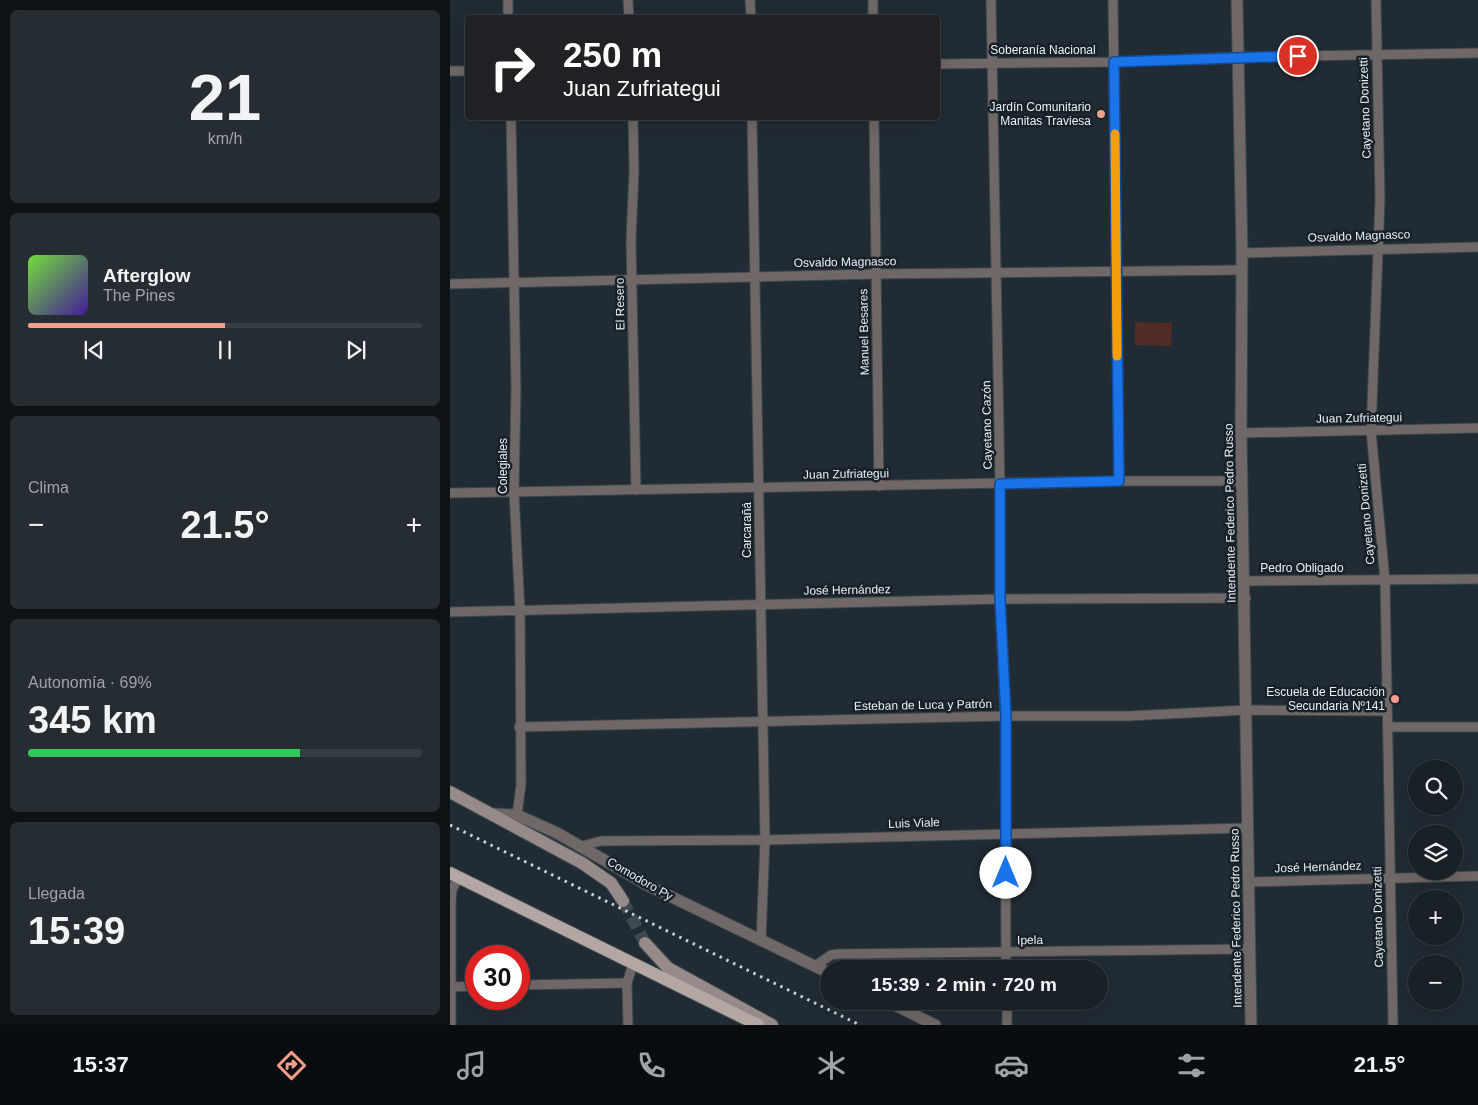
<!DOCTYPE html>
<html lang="es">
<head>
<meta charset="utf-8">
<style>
	body { margin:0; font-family:Helvetica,sans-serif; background:#262d32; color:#f1f3f6; height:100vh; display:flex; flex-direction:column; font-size:19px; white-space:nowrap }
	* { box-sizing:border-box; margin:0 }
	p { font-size:16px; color:#9fa3a7 }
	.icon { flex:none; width:28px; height:28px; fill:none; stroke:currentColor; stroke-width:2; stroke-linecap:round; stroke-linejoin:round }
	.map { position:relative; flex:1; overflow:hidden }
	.sheet { display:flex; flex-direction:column; gap:10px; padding:10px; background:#0e1215; width:450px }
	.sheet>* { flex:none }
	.hud { position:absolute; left:15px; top:15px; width:475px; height:105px; border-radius:5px; box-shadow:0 5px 20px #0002,0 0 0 1px #373e43; background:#202124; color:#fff; overflow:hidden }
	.fabs { position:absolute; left:958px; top:760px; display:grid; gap:10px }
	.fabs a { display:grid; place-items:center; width:55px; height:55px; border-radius:50%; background:#192026; box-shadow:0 5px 20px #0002,0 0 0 1px #373e43; font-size:25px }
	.speed { position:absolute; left:15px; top:945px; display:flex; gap:10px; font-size:25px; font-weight:700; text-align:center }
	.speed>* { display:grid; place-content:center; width:65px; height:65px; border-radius:50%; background:#192026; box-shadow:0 5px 20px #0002,0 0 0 1px #373e43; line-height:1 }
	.speed .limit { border:8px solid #d22; background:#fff; color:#111 }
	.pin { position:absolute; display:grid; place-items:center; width:42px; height:42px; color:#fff; margin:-21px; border:2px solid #fff; border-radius:50%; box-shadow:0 1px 5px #0007 }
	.me { position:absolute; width:55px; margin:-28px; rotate:0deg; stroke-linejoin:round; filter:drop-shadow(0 0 4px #0008) }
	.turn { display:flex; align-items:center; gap:18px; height:105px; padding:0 15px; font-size:22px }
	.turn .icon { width:65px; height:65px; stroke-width:2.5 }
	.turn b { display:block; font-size:35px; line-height:42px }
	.big { font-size:38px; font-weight:800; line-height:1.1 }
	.sheet .tile { flex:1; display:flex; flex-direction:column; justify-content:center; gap:8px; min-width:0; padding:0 18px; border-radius:8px; background:#262d32 }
	.sheet .dial { align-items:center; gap:0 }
	.dial b { font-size:65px; line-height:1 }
	.song { display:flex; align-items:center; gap:15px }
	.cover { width:60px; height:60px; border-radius:8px; background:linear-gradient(135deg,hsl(100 70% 55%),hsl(260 70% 35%)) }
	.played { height:5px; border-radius:2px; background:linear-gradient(90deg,#f49e8a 50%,#373e43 50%) }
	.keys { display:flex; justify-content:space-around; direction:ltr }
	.heat { display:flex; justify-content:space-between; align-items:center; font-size:28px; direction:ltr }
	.charge { height:8px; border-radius:4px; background:linear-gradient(90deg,#34c759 69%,#373e43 0) }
	.trip { position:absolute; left:370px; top:960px; width:288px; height:50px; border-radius:25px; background:#192026; box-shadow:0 5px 20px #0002,0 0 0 1px #373e43; font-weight:800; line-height:50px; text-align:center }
	.menu { display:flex; height:80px; justify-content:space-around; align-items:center; background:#0a0d0f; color:#9fa3a7 }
	.menu .icon { width:35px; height:35px }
	.menu .active { color:#f49e8a }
	.menu b { font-size:22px; color:#f1f3f6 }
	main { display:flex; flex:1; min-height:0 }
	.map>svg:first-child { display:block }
	.green { fill:#502c24 }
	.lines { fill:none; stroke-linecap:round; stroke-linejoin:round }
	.secondary-tunnel { stroke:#3f4950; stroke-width:12; stroke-dasharray:12 6; stroke-linecap:butt }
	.minor-casing { stroke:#3d474e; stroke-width:11 }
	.tertiary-casing { stroke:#3d474e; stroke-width:13 }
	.secondary-casing { stroke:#3d474e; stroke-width:14 }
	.primary-casing { stroke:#3d474e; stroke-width:14 }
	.minor { stroke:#6f6866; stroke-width:9 }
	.tertiary { stroke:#6f6866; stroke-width:11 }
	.secondary { stroke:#968b88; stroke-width:12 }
	.primary { stroke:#b4a6a3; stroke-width:12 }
	.rail { stroke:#cad2d7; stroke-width:3; stroke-dasharray:2.5 5; stroke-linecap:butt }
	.route-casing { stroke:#114b97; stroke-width:12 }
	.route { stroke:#1a73e8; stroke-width:9 }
	.slow { stroke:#f59e0b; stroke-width:9 }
	.poi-dot { fill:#f49e8a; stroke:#182129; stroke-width:2 }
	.labels { text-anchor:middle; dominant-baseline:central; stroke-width:5; stroke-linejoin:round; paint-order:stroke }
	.street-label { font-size:12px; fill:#e9f0f5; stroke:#182129 }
	.poi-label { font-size:12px; fill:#e9f0f5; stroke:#182129; text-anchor:end }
</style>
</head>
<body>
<main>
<section class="sheet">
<div class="tile dial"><b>21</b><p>km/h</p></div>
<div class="tile">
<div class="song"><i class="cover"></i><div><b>Afterglow</b><p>The Pines</p></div></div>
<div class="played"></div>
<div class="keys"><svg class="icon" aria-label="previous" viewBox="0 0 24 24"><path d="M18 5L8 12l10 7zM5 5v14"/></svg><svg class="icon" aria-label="pause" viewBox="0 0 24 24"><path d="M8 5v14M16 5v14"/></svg><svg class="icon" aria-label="next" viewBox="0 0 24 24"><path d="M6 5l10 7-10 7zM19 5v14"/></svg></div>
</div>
<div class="tile"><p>Clima</p>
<div class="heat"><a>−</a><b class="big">21.5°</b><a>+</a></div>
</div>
<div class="tile"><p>Autonomía · 69%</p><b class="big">345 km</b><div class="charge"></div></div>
<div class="tile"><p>Llegada</p><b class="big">15:39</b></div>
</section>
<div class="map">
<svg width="1028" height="1025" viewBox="0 0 1028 1025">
	<rect width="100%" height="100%" fill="#212b33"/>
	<polygon class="green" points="685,322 722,323 721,346 685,345"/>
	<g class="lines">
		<polyline class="secondary-tunnel" points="173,901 195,943"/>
		<defs>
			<g id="minor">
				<polyline points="58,0 58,18"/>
				<polyline points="178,0 179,18"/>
				<polyline points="300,0 301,18"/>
				<polyline points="423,0 423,18"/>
				<polyline points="541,0 550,484 550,599 555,716 556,969"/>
				<polyline points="663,0 669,481"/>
				<polyline points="926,0 930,199 921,431 935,580 943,1025"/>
				<polyline points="488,64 664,62 788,57 1028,53"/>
				<polyline points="0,71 18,71"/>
				<polyline points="61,118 66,389 64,493 70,610 71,785 67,815"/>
				<polyline points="183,118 184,171 181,240 186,490"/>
				<polyline points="302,118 315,840 311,941"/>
				<polyline points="424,118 429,486"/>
				<polyline points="792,253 1028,247"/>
				<polyline points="0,284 426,274 792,270"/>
				<polyline points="791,433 1028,428"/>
				<polyline points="0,493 669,481 792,481"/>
				<polyline points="795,581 1028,579"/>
				<polyline points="0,612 550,599 796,598"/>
				<polyline points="69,727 555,716 678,716 797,710 936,711"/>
				<polyline points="938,727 1028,727"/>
				<polyline points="132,846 151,841 315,840 798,828"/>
				<polyline points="799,882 1028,876"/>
				<polyline points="365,966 381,955 389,954 800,949"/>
				<polyline points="69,985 177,983"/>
				<polyline points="0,987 26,986"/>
				<polyline points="557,1001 557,1025"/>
				<polyline points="1,1025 1,902 2,890 8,877"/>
				<polyline points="178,1025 177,983 183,964"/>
			</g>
			<g id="tertiary">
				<polyline points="787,0 792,253 791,433 801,1025"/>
				<polyline points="44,814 67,815 107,833 201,887 379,973"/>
				<polyline points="437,1001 485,1025"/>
			</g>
			<g id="secondary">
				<polyline points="0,792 132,863 161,883 173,901"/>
				<polyline points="195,943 218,968 322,1025"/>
			</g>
			<polyline id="primary" points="0,873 308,1025"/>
		</defs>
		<use href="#minor" class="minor-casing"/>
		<use href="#tertiary" class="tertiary-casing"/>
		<use href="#secondary" class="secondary-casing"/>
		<use href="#primary" class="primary-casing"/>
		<use href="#minor" class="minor"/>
		<use href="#tertiary" class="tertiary"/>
		<use href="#secondary" class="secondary"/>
		<use href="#primary" class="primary"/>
		<polyline class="rail" points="0,825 410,1025"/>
	</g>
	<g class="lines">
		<defs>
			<polyline id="route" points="556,873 556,716 550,599 550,484 669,481 664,62 848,56"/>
		</defs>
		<use href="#route" class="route-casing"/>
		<use href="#route" class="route"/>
		<polyline class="slow" points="665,134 667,356"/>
	</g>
	<g class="poi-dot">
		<circle cx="651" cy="114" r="5"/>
		<circle cx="945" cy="699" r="5"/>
	</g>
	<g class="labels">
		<g class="street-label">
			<text x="593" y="50">Soberanía Nacional</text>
			<text transform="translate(915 108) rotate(-92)">Cayetano Donizetti</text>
			<text transform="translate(909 236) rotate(-2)">Osvaldo Magnasco</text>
			<text transform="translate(395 262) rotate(-1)">Osvaldo Magnasco</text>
			<text transform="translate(170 304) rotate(-91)">El Resero</text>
			<text transform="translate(414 332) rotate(-91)">Manuel Besares</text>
			<text transform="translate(909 418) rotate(-1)">Juan Zufriategui</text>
			<text transform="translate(537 425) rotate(-91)">Cayetano Cazón</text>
			<text transform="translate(53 466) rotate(-90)">Colegiales</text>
			<text transform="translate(396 474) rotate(-1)">Juan Zufriategui</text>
			<text transform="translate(780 513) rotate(-91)">Intendente Federico Pedro Russo</text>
			<text transform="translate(916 514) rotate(-95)">Cayetano Donizetti</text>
			<text transform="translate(297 530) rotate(-90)">Carcarañá</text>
			<text x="852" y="568">Pedro Obligado</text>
			<text transform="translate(397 590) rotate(-1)">José Hernández</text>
			<text transform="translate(473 705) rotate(-1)">Esteban de Luca y Patrón</text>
			<text transform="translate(464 823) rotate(-2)">Luis Viale</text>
			<text transform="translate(868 867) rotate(-2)">José Hernández</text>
			<text transform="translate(190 879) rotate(30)">Comodoro Py</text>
			<text transform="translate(928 917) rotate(-91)">Cayetano Donizetti</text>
			<text transform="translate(786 918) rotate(-91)">Intendente Federico Pedro Russo</text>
			<text transform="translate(580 940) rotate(-1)">Ipela</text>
		</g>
		<g class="poi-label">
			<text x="641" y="107">Jardín Comunitario<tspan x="641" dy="14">Manitas Traviesa</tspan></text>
			<text x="935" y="692">Escuela de Educación<tspan x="935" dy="14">Secundaria Nº141</tspan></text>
		</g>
	</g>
</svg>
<div class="fabs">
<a><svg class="icon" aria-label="search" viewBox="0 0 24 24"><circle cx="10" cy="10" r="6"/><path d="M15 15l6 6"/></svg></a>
<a><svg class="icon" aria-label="layers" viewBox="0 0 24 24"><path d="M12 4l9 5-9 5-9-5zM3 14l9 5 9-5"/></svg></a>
<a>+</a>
<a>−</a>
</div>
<div class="speed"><div class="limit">30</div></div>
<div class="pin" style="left:848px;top:56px;background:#d93025"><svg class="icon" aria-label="arrive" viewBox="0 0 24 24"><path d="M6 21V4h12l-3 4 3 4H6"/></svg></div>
<svg class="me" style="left:556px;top:873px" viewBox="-20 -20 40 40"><circle r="19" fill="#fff"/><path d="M0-13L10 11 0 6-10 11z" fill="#1a73e8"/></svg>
<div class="trip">15:39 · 2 min · 720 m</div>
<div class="hud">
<div class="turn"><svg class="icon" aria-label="right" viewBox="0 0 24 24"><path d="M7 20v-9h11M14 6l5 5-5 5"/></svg><div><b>250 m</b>Juan Zufriategui</div></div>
</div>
</div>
</main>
<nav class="menu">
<b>15:37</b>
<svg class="icon active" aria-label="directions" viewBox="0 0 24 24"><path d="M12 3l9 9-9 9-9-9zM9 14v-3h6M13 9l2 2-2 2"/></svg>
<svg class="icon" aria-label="music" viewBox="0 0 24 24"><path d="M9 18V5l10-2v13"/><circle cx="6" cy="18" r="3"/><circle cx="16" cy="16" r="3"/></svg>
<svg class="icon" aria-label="phone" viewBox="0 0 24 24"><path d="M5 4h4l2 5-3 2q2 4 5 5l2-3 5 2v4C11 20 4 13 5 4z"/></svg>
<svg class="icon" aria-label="climate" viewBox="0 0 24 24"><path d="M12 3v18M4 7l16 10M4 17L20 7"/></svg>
<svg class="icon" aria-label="car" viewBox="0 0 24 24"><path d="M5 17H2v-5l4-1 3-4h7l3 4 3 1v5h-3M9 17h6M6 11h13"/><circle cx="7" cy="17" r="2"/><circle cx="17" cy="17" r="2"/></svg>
<svg class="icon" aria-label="filters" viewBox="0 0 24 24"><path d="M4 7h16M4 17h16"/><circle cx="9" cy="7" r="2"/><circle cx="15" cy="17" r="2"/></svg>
<b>21.5°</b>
</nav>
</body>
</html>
